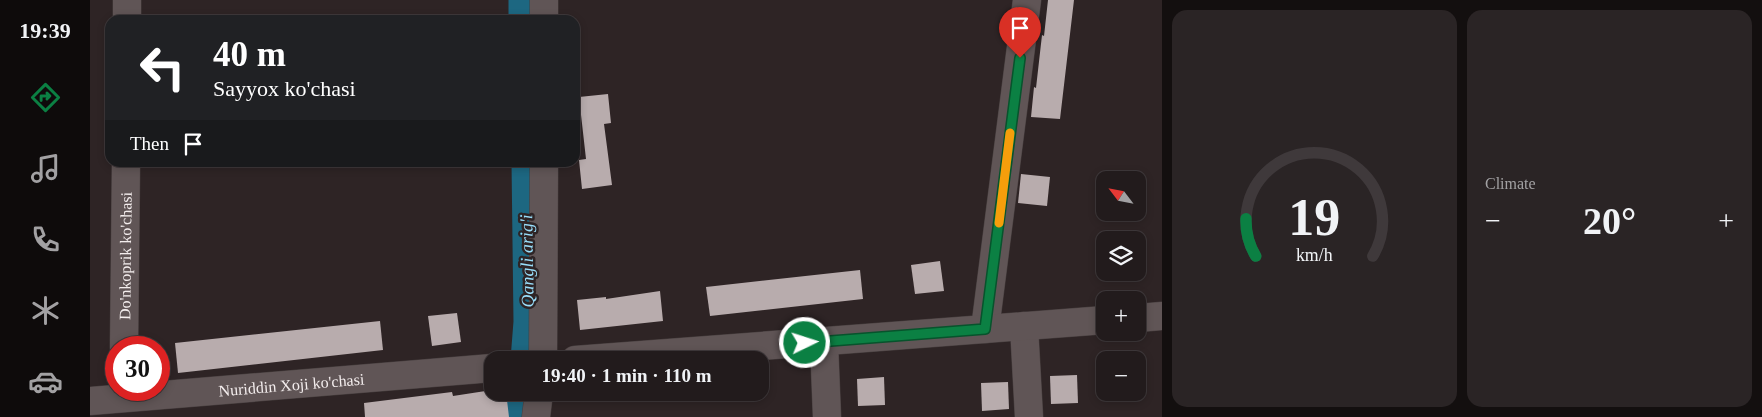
<!DOCTYPE html>
<html lang="en">
<head>
<meta charset="utf-8">
<style>
	body { margin:0; font-family:Georgia,serif; background:#2a2425; color:#f1f3f6; height:100vh; display:flex; flex-direction:column; font-size:19px; white-space:nowrap }
	* { box-sizing:border-box; margin:0 }
	p { font-size:16px; color:#a2a1a3 }
	.icon { flex:none; width:28px; height:28px; fill:none; stroke:currentColor; stroke-width:2; stroke-linecap:round; stroke-linejoin:round }
	.map { position:relative; flex:1; overflow:hidden }
	.sheet { display:flex; flex-direction:column; gap:10px; padding:10px; background:#130f0f; width:600px }
	.sheet>* { flex:none }
	.guide { position:absolute; left:15px; top:15px; width:475px; height:152px; border-radius:15px; box-shadow:0 2px 8px #0003,0 0 0 1px #3f393b; background:#202124; color:#fff; overflow:hidden }
	.needle { width:32px; rotate:302deg }
	.tools { position:absolute; left:1006px; top:171px; display:grid; gap:10px }
	.tools a { display:grid; place-items:center; width:50px; height:50px; border-radius:10px; background:#221b1c; box-shadow:0 2px 8px #0003,0 0 0 1px #3f393b; font-size:25px }
	.speed { position:absolute; left:15px; top:336px; display:flex; gap:10px; font-size:25px; font-weight:700; text-align:center }
	.speed>* { display:grid; place-content:center; width:65px; height:65px; border-radius:50%; background:#221b1c; box-shadow:0 2px 8px #0003,0 0 0 1px #3f393b; line-height:1 }
	.speed .limit { border:8px solid #d22; background:#fff; color:#111 }
	.pin { position:absolute; display:grid; place-items:center; width:42px; height:42px; color:#fff; margin:-51px -21px; border-radius:50% 50% 50% 0; rotate:-45deg; box-shadow:0 0 5px #0007 }
	.pin .icon { rotate:45deg }
	.me { position:absolute; width:55px; margin:-28px; rotate:86deg; stroke-linejoin:round; filter:drop-shadow(0 0 4px #0008) }
	.turn { display:flex; align-items:center; gap:18px; height:105px; padding:0 25px; font-size:22px }
	.turn .icon { width:65px; height:65px; stroke-width:2.5 }
	.turn b { display:block; font-size:35px; line-height:42px }
	.then { display:flex; align-items:center; height:48px; padding:0 25px; background:#0003; gap:10px; font-size:19px }
	.big { font-size:38px; font-weight:600; line-height:1.1 }
	.sheet .widget { flex:1; display:flex; flex-direction:column; justify-content:center; gap:8px; min-width:0; padding:0 18px; border-radius:15px; background:#2a2425 }
	.sheet .dial { align-items:center; gap:0 }
	.dial svg { height:130px; overflow:visible; fill:none; stroke:#3f393b; stroke-width:7; stroke-linecap:round; text-anchor:middle }
	.dial text { fill:#f1f3f6; stroke:none }
	.heat { display:flex; justify-content:space-between; align-items:center; font-size:28px; direction:ltr }
	.sheet .tiles { flex:1; display:grid; gap:10px; grid-template-columns:repeat(2,1fr) }
	.trip { position:absolute; left:394px; top:351px; width:285px; height:50px; border-radius:15px; background:#221b1c; box-shadow:0 2px 8px #0003,0 0 0 1px #3f393b; font-weight:600; line-height:50px; text-align:center }
	main { display:flex; flex:1; min-height:0 }
	.dock { display:flex; flex-direction:column; width:90px; justify-content:space-around; align-items:center; background:#0e0b0b; color:#a2a1a3 }
	.dock .icon { width:35px; height:35px }
	.dock .active { color:#0b8043 }
	.dock b { font-size:22px; color:#f1f3f6 }
	.map>svg:first-child { display:block }
	.lines { fill:none; stroke-linecap:round; stroke-linejoin:round }
	.canal { stroke:#1d6781; stroke-width:29 }
	.building { fill:#b8acad }
	.street-casing { stroke:#473f3f; stroke-width:29 }
	.street { stroke:#605556; stroke-width:28 }
	.route-casing { stroke:#07532c; stroke-width:12 }
	.route { stroke:#0b8043; stroke-width:9 }
	.slow { stroke:#f59e0b; stroke-width:9 }
	.labels { text-anchor:middle; dominant-baseline:central; stroke-width:5; stroke-linejoin:round; paint-order:stroke }
	.street-label { font-size:16px; fill:#f3eded; stroke:#2e2425 }
	.water-label { font-size:18px; font-style:italic; fill:#99defa; stroke:#2e2425 }
</style>
</head>
<body>
<main>
<nav class="dock">
<b>19:39</b>
<svg class="icon active" aria-label="directions" viewBox="0 0 24 24"><path d="M12 3l9 9-9 9-9-9zM9 14v-3h6M13 9l2 2-2 2"/></svg>
<svg class="icon" aria-label="music" viewBox="0 0 24 24"><path d="M9 18V5l10-2v13"/><circle cx="6" cy="18" r="3"/><circle cx="16" cy="16" r="3"/></svg>
<svg class="icon" aria-label="phone" viewBox="0 0 24 24"><path d="M5 4h4l2 5-3 2q2 4 5 5l2-3 5 2v4C11 20 4 13 5 4z"/></svg>
<svg class="icon" aria-label="climate" viewBox="0 0 24 24"><path d="M12 3v18M4 7l16 10M4 17L20 7"/></svg>
<svg class="icon" aria-label="car" viewBox="0 0 24 24"><path d="M5 17H2v-5l4-1 3-4h7l3 4 3 1v5h-3M9 17h6M6 11h13"/><circle cx="7" cy="17" r="2"/><circle cx="17" cy="17" r="2"/></svg>
</nav>
<div class="map">
<svg width="1072" height="417" viewBox="0 0 1072 417">
	<rect width="100%" height="100%" fill="#2e2425"/>
	<g class="lines">
		<g class="canal">
			<polyline points="433,0 433,20"/>
			<polyline points="435,360 438,322 436,162"/>
			<polyline points="429,417 431,392"/>
		</g>
	</g>
	<g class="building">
		<polygon points="958,0 984,0 970,119 941,117 944,87 946,88 952,35 954,36"/>
		<polygon points="518,94 521,123 514,124 522,185 492,189 489,160 496,159 489,97"/>
		<polygon points="931,174 960,177 957,206 928,203"/>
		<polygon points="850,261 854,291 825,294 821,265"/>
		<polygon points="770,270 773,299 620,316 616,287"/>
		<polygon points="570,291 573,321 490,330 487,300 516,297 516,299"/>
		<polygon points="367,313 371,342 342,346 338,316"/>
		<polygon points="290,321 293,350 88,373 85,343"/>
		<polygon points="987,375 988,403 961,404 960,376"/>
		<polygon points="794,377 795,405 768,406 767,379"/>
		<polygon points="918,382 919,409 892,411 891,383"/>
		<polygon points="402,390 402,392 416,392 419,417 275,417 274,403 362,392 363,396"/>
	</g>
	<g class="lines">
		<defs>
			<g id="street">
				<polyline points="37,20 37,0"/>
				<polyline points="454,20 454,0"/>
				<polyline points="1048,318 1072,316"/>
				<polyline points="934,326 939,417"/>
				<polyline points="895,329 937,0"/>
				<polyline points="734,342 737,417"/>
				<path id="s1" d="M34 348 36 162"/>
				<polyline points="453,360 454,162"/>
				<polyline points="485,360 1015,320"/>
				<path id="s2" d="M0 401 402 368"/>
				<polyline points="446,417 449,392"/>
			</g>
		</defs>
		<use href="#street" class="street-casing"/>
		<use href="#street" class="street"/>
	</g>
	<g class="lines">
		<defs>
			<polyline id="route" points="715,343 895,329 930,58"/>
		</defs>
		<use href="#route" class="route-casing"/>
		<use href="#route" class="route"/>
		<polyline class="slow" points="909,223 920,133"/>
	</g>
	<g class="labels">
		<g class="street-label">
			<text stroke="none"><textPath href="#s1" startOffset="92">Do'nkoprik ko'chasi</textPath></text>
			<text stroke="none"><textPath href="#s2" startOffset="202">Nuriddin Xoji ko'chasi</textPath></text>
		</g>
		<g class="water-label">
			<text transform="translate(437 261) rotate(-91)">Qangli arig'i</text>
		</g>
	</g>
</svg>
<div class="tools">
<a><svg class="needle" viewBox="-14 -14 28 28"><path d="M0-13l5 13h-10z" fill="#e53935"/><path d="M0 13l5-13h-10z" fill="#a2a1a3"/></svg></a>
<a><svg class="icon" aria-label="layers" viewBox="0 0 24 24"><path d="M12 4l9 5-9 5-9-5zM3 14l9 5 9-5"/></svg></a>
<a>+</a>
<a>−</a>
</div>
<div class="speed"><div class="limit">30</div></div>
<div class="pin" style="left:930px;top:58px;background:#d93025"><svg class="icon" aria-label="arrive" viewBox="0 0 24 24"><path d="M6 21V4h12l-3 4 3 4H6"/></svg></div>
<svg class="me" style="left:715px;top:343px" viewBox="-20 -20 40 40"><circle r="17" fill="#0b8043" stroke="#fff" stroke-width="3"/><path d="M0-11L8 9 0 5-8 9z" fill="#fff"/></svg>
<div class="trip">19:40 · 1 min · 110 m</div>
<div class="guide">
<div class="turn"><svg class="icon" aria-label="left" viewBox="0 0 24 24"><path d="M17 20v-9H6M10 6l-5 5 5 5"/></svg><div><b>40 m</b>Sayyox ko'chasi</div></div>
<div class="then">Then<svg class="icon" aria-label="arrive" viewBox="0 0 24 24"><path d="M6 21V4h12l-3 4 3 4H6"/></svg></div>
</div>
</div>
<section class="sheet">
<div class="tiles">
<div class="widget dial"><svg viewBox="0 0 100 80">
<path d="M14 69A42 42 0 1 1 86 69"/>
<path d="M14 69A42 42 0 0 1 8 46" stroke="#0b8043"/>
<text x="50" y="56" font-size="32" font-weight="700">19</text>
<text x="50" y="72" font-size="11">km/h</text>
</svg></div>
<div class="widget"><p>Climate</p>
<div class="heat"><a>−</a><b class="big">20°</b><a>+</a></div>
</div>
</div>
</section>
</main>
</body>
</html>
